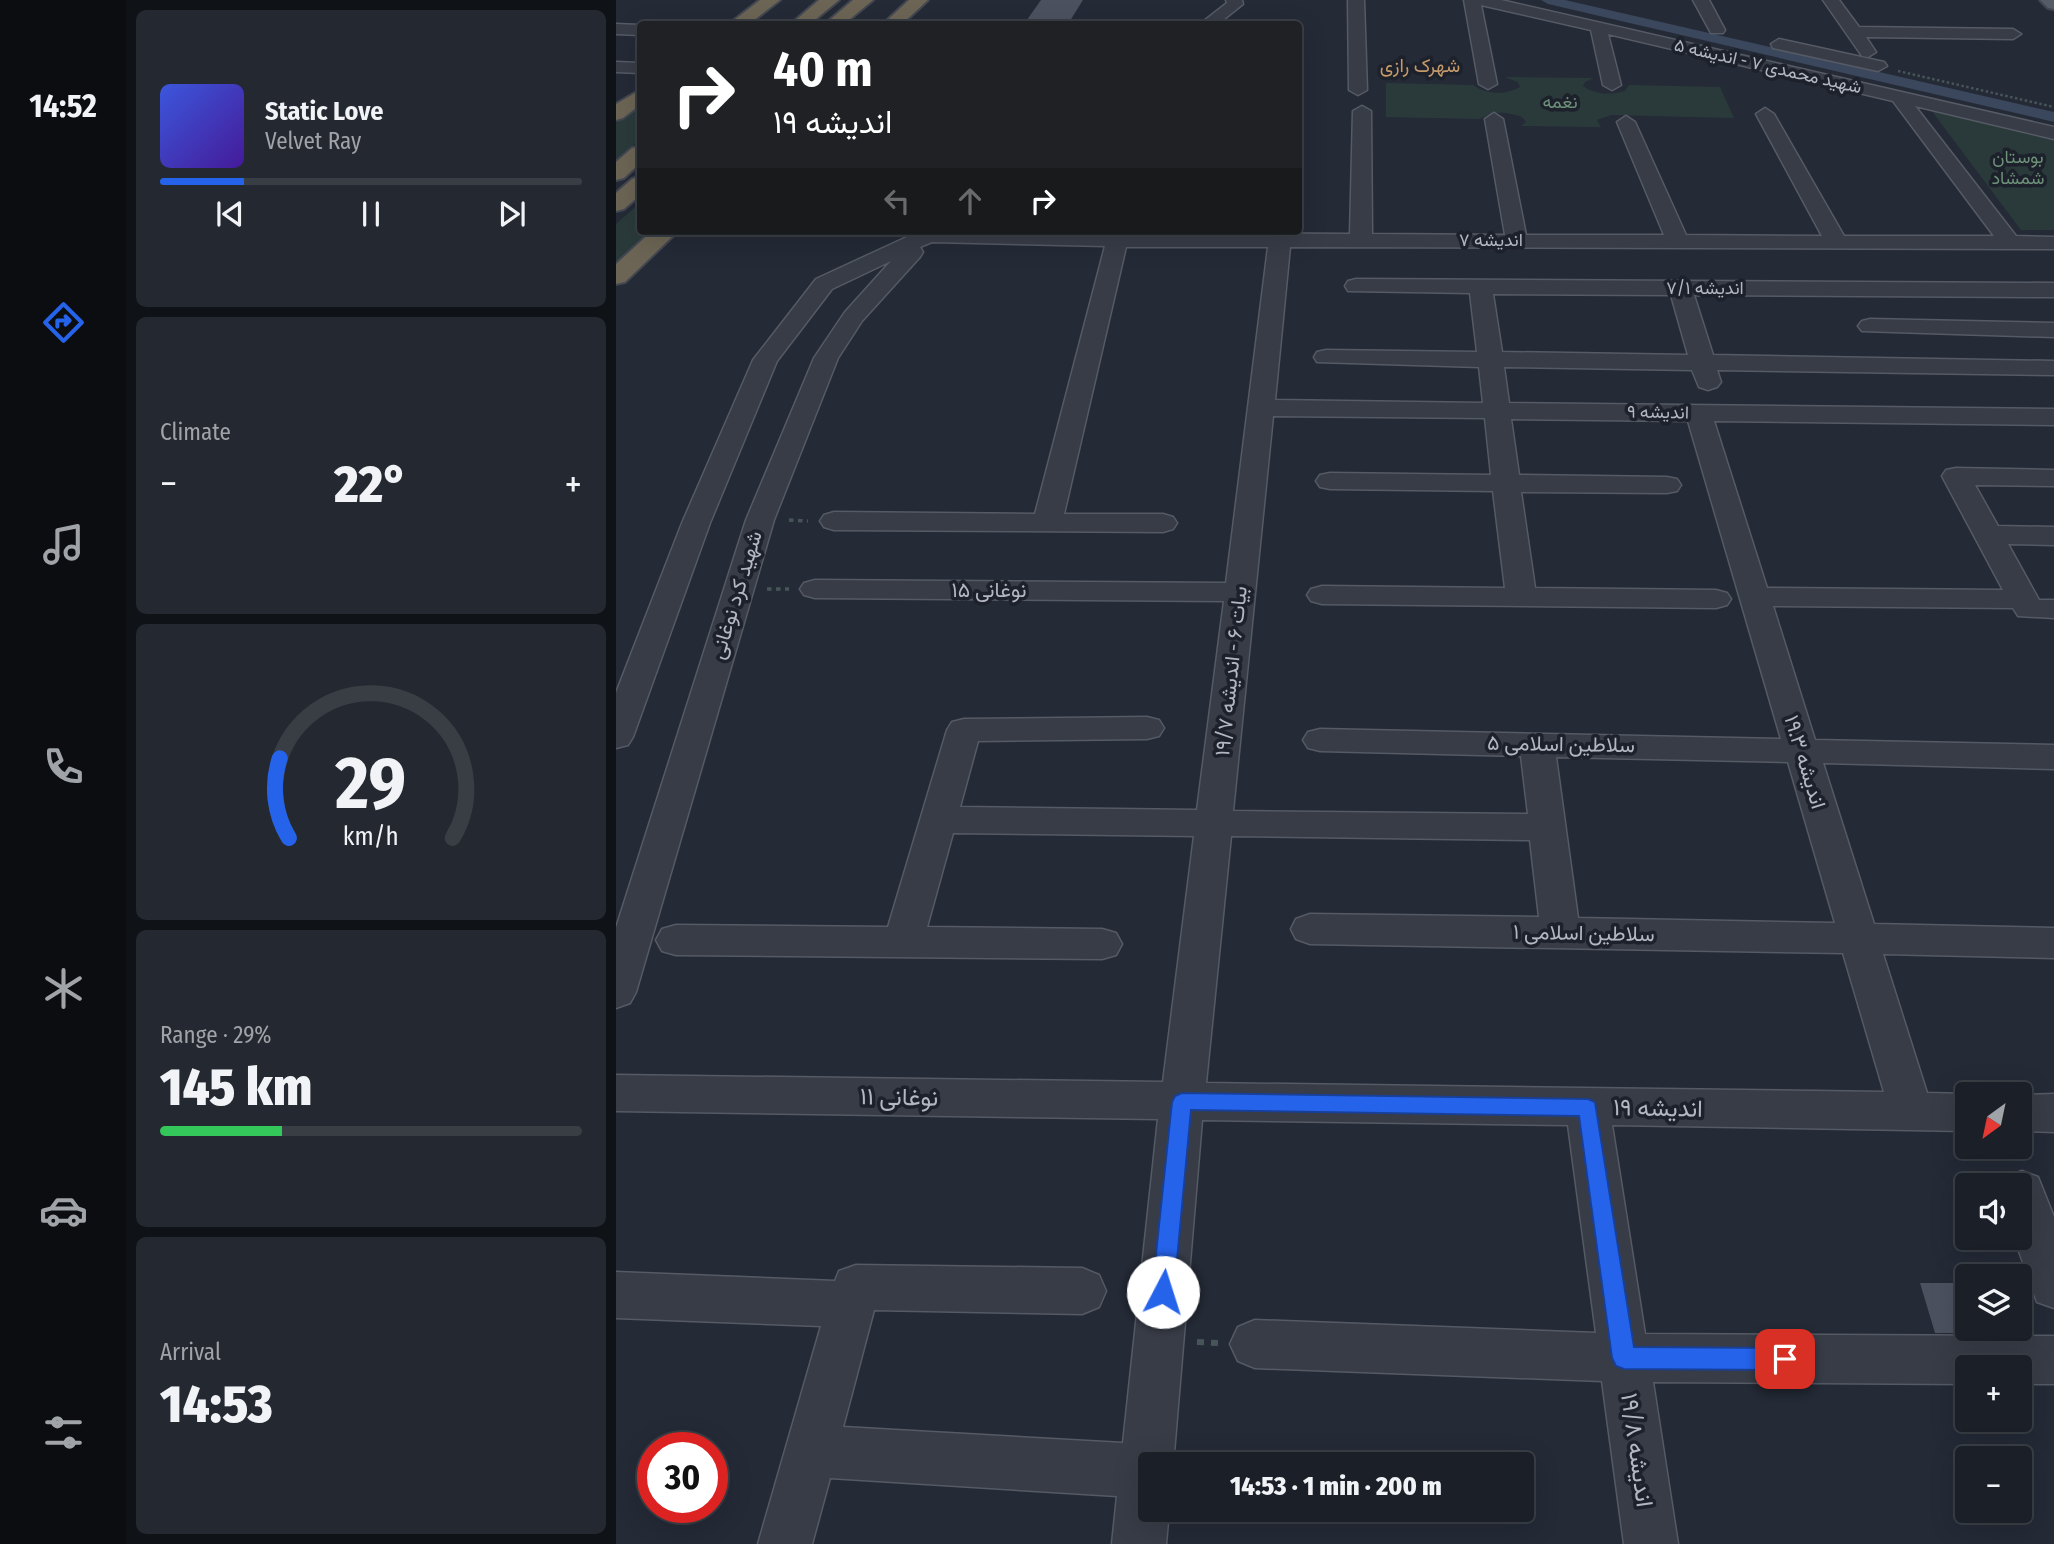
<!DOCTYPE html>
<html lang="en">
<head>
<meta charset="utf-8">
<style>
	body { margin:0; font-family:"Fira Sans Condensed",Vazirmatn,sans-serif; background:#242830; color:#f1f3f6; height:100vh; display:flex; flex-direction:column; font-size:26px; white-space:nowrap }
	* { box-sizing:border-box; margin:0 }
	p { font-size:23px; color:#a0a3a8 }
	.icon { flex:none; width:38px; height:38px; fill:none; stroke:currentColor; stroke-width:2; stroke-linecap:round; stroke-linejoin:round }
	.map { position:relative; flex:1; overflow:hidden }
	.sheet { display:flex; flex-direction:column; gap:10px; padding:10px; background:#0f1216; width:490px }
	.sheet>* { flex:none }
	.guide { position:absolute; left:21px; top:21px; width:665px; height:214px; border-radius:7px; box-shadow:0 7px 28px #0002,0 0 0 2px #393e45; background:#202124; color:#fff; overflow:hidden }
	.needle { width:46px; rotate:213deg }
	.controls { position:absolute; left:1339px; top:1082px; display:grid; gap:14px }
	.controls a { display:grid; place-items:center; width:77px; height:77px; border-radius:7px; background:#1b2028; box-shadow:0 7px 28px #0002,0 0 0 2px #393e45; font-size:35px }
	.speed { position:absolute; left:21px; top:1432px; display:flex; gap:14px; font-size:35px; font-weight:700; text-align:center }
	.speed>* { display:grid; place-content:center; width:91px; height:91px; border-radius:50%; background:#1b2028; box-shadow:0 7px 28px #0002,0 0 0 2px #393e45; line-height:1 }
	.speed .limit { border:10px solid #d22; background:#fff; color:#111 }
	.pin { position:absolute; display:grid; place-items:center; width:60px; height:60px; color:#fff; margin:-30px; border-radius:14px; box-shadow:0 4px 10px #0006 }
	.me { position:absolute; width:77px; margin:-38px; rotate:5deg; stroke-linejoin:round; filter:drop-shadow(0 0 5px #0008) }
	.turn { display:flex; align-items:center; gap:24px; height:147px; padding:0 21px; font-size:32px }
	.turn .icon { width:91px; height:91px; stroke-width:2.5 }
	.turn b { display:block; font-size:49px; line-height:60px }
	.lanes { display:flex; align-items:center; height:66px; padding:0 21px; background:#0003; justify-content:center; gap:35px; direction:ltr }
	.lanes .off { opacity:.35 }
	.big { font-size:52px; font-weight:800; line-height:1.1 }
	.sheet .widget { flex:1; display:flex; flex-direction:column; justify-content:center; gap:10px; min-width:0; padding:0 24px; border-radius:10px; background:#242830 }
	.sheet .dial { align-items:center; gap:0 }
	.dial svg { height:182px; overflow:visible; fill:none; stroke:#393e45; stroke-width:7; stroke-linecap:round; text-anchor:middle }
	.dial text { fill:#f1f3f6; stroke:none }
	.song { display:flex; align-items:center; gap:21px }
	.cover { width:84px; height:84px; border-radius:10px; background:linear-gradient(135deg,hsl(230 70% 55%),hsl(260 70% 35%)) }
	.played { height:7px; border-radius:4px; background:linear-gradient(90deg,#2563eb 20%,#393e45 20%) }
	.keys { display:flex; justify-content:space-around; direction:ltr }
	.heat { display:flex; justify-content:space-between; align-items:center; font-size:38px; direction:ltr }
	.charge { height:10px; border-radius:5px; background:linear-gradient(90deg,#34c759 29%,#393e45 0) }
	.trip { position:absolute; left:522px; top:1452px; width:396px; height:70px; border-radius:7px; background:#1b2028; box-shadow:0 7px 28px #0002,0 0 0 2px #393e45; font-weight:800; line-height:70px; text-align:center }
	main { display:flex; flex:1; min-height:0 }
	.menu { display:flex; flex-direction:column; width:126px; justify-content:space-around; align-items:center; background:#0b0d10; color:#a0a3a8 }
	.menu .icon { width:49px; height:49px }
	.menu .active { color:#2563eb }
	.menu b { font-size:32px; color:#f1f3f6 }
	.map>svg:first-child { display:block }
	.green { fill:#2a3a3b }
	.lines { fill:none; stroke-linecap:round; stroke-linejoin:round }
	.canal { fill:#3b475d; fill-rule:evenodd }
	.building { fill:#4b515f }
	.minor-casing { stroke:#555a65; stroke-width:3 }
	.major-casing { stroke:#404550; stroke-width:4 }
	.highway-casing { stroke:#424751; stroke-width:4 }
	.path-far2 { stroke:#475559; stroke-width:2.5; stroke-dasharray:2.5 2.5; stroke-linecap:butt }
	.path-far1 { stroke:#475559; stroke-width:3.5; stroke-dasharray:4.5 4.5; stroke-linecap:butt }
	.path { stroke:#475559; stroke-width:6; stroke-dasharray:7 7; stroke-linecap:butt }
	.minor { fill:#373c47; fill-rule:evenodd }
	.major { fill:#555b67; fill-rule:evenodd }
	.highway { fill:#6c6555; fill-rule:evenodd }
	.route { fill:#2563eb; stroke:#184099; stroke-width:2 }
	.labels { text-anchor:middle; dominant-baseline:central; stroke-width:7; stroke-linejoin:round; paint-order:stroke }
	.far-street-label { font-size:18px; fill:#b2b7c3; stroke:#1d212b }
	.far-park-label { font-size:18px; fill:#6c9178; stroke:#1d212b }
	.far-neighbourhood-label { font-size:19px; fill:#c59a6b; stroke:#1d212b }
	.street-label { font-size:21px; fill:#b2b7c3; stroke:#1d212b }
	.near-street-label { font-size:24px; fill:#b2b7c3; stroke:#1d212b }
</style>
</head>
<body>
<main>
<nav class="menu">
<b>14:52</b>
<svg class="icon active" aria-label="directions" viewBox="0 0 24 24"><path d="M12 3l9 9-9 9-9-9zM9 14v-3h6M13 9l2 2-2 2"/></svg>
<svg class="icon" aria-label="music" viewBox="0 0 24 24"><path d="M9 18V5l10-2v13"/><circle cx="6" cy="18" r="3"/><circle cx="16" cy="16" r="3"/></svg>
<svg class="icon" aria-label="phone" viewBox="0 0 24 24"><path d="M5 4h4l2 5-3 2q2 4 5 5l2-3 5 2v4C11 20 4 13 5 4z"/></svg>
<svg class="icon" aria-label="climate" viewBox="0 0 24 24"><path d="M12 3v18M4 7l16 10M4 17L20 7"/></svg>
<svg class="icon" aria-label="car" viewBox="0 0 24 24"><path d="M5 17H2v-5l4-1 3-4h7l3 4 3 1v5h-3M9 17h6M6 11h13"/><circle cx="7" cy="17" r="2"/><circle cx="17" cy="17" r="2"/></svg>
<svg class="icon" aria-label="filters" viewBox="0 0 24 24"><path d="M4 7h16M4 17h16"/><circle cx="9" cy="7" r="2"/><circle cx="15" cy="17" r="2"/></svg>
</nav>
<section class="sheet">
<div class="widget">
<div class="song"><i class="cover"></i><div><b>Static Love</b><p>Velvet Ray</p></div></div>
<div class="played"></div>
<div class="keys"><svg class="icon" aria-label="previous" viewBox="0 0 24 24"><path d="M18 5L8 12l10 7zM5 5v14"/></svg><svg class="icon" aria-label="pause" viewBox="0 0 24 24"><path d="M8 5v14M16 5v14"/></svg><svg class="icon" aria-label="next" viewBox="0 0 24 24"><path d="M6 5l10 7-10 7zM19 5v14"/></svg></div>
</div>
<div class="widget"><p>Climate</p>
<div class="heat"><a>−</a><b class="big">22°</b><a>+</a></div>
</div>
<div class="widget dial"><svg viewBox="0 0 100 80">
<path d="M14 69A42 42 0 1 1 86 69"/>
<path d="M14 69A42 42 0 0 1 10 34" stroke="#2563eb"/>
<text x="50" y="56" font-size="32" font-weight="700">29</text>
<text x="50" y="72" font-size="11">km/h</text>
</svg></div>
<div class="widget"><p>Range · 29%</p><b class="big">145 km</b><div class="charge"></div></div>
<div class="widget"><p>Arrival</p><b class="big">14:53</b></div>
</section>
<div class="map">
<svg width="1438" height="1544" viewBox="0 0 1438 1544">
	<rect width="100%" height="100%" fill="#242a36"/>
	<g class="green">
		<path d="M888 77 978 78 969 82 967 86C979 95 995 95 1009 91L1013 85 1104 87 1118 118 995 115 981 120 985 127 905 126 910 122 906 117C892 112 877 110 864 119L770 117V83L857 85C870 95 891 95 904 87L902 82Z"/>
		<polygon points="24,105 24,140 0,159 0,123"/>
		<polygon points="1315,110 1438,138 1438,230 1405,230"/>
		<polygon points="24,203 24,231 34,231 0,262 0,224"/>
	</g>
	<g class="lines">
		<polygon class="canal" points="925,0 949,0 1438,112 1438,122 932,4"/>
	</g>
	<g class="building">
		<polygon points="425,0 467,0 452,24 408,24"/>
		<polygon points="1304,1283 1351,1283 1351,1328 1368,1328 1370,1333 1319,1333"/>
	</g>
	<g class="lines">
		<defs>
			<g id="minor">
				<polygon points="610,0 626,0 627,4 602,24 584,24 611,3"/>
				<polygon points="732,0 748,0 751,90 742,95 733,90"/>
				<path d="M848 0H885L1438 127V139L1299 106 1400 236 1438 237V249L674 247 659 400 867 403 863 367 701 362 698 357 701 352 710 350 861 352 854 293 732 291 729 286 732 281 740 279 1438 283V297L1078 295 1097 355 1438 361V375L1101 370 1105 382 1101 387 1092 390 1083 387 1076 370 888 367 893 403 1438 409V425L1098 421 1151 588 1387 590 1326 476 1330 470 1340 468 1438 470V486L1359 485 1382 526 1438 527V545L1392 544 1423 600H1438V618L1402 616 1397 608 1157 606 1199 740 1438 745V769L1207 763 1258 924 1438 928V958L1267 954 1311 1093 1352 1094 1351 1131 996 1125 1029 1334 1438 1336V1384H1404V1367H1351V1384L1037 1382 1062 1544H1008L986 1381 639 1368 622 1361 614 1344 622 1327 639 1320 980 1333 952 1125 586 1120 557 1465H534V1510H553L550 1544H496L501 1496 214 1478 196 1544H142L205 1326 0 1318V1272L219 1281 223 1271 240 1265 466 1268 483 1275 490 1291 483 1307 466 1314 258 1310 227 1427 507 1443 542 1119 0 1111V1075L547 1082 578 836 337 833 311 927 486 929 500 933 506 944 500 955 486 959 60 955 46 951 40 940 46 929 60 925 272 927 331 730 336 722 348 719 531 717 543 720 548 728 543 736 531 739 362 741 344 807 581 810 608 601 199 598 188 595 184 589 188 583 199 580 610 583 652 247H510L448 514H547L557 517 561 523 557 529 547 532 218 530 208 527 204 521 208 515 218 512 419 514 489 246 316 242 304 247 307 252 304 257 246 321 222 358 158 520 20 992 14 1003 0 1008V928L130 520 198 358 229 312 275 261 216 289 161 361 94 523 17 737 12 745 0 748V693L66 523 137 360 200 279 304 231 734 234 737 111 746 106 755 111 756 234 889 235 869 119 878 113 887 119 910 235H1048L1001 122 1010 116 1019 122 1070 235 1206 236 1140 114 1149 108 1158 114 1228 236H1378L1277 101 992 34 1005 85 996 90 987 85 975 30 865 5 881 84 872 89 863 84ZM877 294 1055 295 1072 355 886 352ZM657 416 869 418 875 475 714 473 704 475 700 481 704 487 714 489 877 491 889 588 706 586 695 589 691 595 695 601 706 604 1100 608 1111 605 1115 599 1111 593 1100 590 919 588 905 492 1051 493 1061 491 1065 485 1061 479 1051 477 903 475 895 419 1072 421 1165 739 704 729 692 732 687 740 692 748 704 751 905 756 912 814 617 811ZM940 757 1172 762 1219 923 962 918ZM615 836 914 840 923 917 694 914 680 919 675 929 680 939 694 944 1227 953 1268 1092 590 1083Z"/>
				<polygon points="1077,0 1093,0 1109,30 1107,33 1095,33"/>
				<polygon points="1207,0 1223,0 1243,27 1397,29 1405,34 1397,39 1250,37 1260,52 1252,57 1246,56"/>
				<polygon points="0,24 24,25 24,35 0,34"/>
				<polygon points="1163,39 1268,62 1271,66 1262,71 1157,48 1155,44"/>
				<polygon points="0,62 24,63 24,73 0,72"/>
				<polygon points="1254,319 1438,323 1438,337 1246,331 1242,326 1246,321"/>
				<polygon points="1438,1094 1438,1132 1404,1131 1404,1095"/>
				<polygon points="1406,1171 1422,1177 1438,1217 1438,1308 1421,1302 1398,1237 1404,1237 1404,1185 1386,1185 1390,1177"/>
			</g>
			<polygon id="major" points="1424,0 1438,0 1438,9 1432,8"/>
			<g id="highway">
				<polygon points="144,0 164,0 133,24 113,24"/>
				<polygon points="203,0 223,0 194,24 175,24"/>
				<polygon points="237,0 257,0 228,24 209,24"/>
				<polygon points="293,0 312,0 286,24 267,24"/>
				<polygon points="24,90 24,105 7,118 0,120 0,104"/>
				<polygon points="24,147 24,163 8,178 0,180 0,162 16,148"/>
				<polygon points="24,177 24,195 8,209 0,211 0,193 16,179"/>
				<polygon points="36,231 62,231 9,282 0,284 0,264"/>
			</g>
		</defs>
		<use href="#minor" class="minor-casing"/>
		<use href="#major" class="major-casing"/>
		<use href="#highway" class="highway-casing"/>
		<polyline class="path-far2" points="1282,71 1438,107"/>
		<g class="path-far1">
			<polyline points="173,520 192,521"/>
			<polyline points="151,589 173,589"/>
		</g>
		<polyline class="path" points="581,1342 603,1343"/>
		<use href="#minor" class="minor"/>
		<use href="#major" class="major"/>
		<use href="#highway" class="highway"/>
	</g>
	<polygon class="route" points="566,1093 972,1099 979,1102 1018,1347 1169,1348 1177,1351 1181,1359 1177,1366 1169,1370 1008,1369 1000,1366 996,1358 963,1116 575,1110 558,1292 555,1299 547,1302 540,1299 536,1292 556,1102 559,1096"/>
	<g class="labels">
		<g class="far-street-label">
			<text transform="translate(1152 66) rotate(13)">شهید محمدی ۷ - اندیشه ۵</text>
			<text x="875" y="240">اندیشه ۷</text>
			<text x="1089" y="288">اندیشه ۷/۱</text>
			<text transform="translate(1042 412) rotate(1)">اندیشه ۹</text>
		</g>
		<g class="far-park-label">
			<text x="944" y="102">نغمه</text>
			<text x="1402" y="157">بوستان<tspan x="1402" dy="21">شمشاد</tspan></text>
		</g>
		<g class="far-neighbourhood-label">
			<text x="804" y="65">شهرک رازی</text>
		</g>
		<g class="street-label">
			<text x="373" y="590">نوغانی ۱۵</text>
			<text transform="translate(120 595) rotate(-73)">شهید کرد نوغانی</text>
			<text transform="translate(615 671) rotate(-84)">بیات ۶ - اندیشه ۱۹/۷</text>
			<text transform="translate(945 744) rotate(1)">سلاطین اسلامی ۵</text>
			<text transform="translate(1189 762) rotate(73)">اندیشه ۱۹.۳</text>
			<text transform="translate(968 933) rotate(1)">سلاطین اسلامی ۱</text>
		</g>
		<g class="near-street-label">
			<text transform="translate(283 1097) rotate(1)">نوغانی ۱۱</text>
			<text transform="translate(1042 1108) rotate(1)">اندیشه ۱۹</text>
			<text transform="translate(1021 1450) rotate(82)">اندیشه ۱۹/۸</text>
		</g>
	</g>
</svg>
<div class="controls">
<a><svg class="needle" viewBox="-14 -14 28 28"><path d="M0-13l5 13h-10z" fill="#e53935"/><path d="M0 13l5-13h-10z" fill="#a0a3a8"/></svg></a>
<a><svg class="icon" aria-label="sound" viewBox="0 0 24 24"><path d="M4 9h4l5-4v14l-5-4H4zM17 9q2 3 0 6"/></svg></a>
<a><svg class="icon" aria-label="layers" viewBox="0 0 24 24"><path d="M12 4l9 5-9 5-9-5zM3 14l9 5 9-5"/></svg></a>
<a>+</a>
<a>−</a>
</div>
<div class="speed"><div class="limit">30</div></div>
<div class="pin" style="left:1169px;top:1359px;background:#d93025"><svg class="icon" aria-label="arrive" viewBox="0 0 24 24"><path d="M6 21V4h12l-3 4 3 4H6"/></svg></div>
<svg class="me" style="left:547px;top:1292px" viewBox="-20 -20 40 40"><circle r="19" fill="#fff"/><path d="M0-13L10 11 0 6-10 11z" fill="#2563eb"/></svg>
<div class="trip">14:53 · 1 min · 200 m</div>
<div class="guide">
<div class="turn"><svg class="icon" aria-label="right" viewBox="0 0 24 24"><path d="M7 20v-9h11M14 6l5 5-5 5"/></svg><div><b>40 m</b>اندیشه ۱۹</div></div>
<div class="lanes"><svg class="icon off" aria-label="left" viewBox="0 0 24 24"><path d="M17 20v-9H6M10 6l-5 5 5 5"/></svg><svg class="icon off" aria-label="ahead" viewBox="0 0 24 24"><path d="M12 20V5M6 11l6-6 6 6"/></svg><svg class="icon" aria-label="right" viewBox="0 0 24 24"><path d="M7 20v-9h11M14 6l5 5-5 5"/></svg></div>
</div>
</div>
</main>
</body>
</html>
